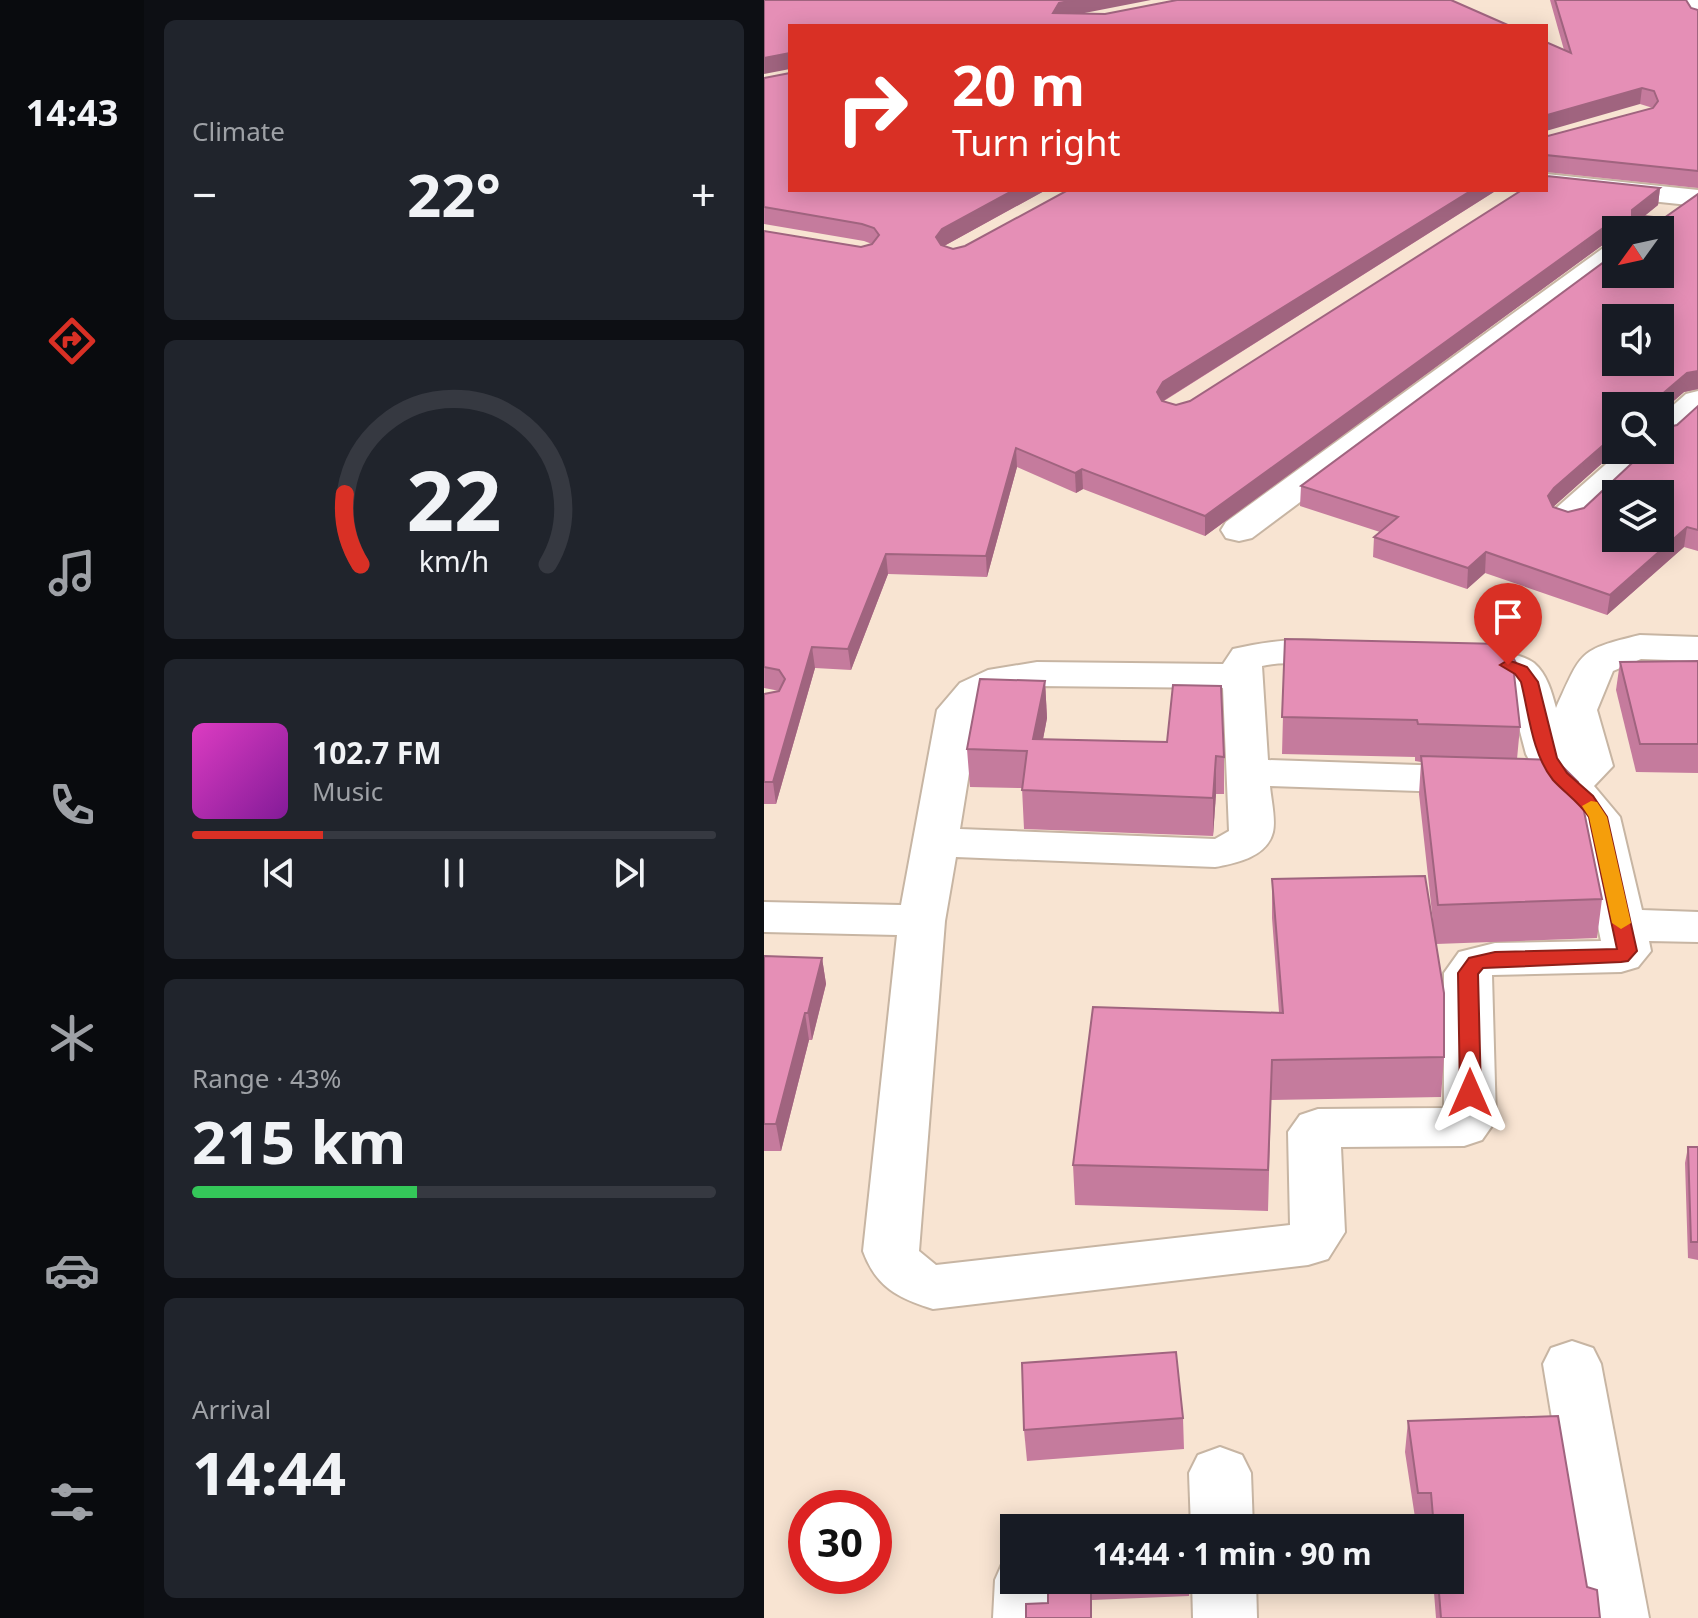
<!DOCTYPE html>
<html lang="en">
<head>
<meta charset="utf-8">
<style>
	body { margin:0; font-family:"Noto Sans",sans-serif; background:#20242c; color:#f1f3f6; height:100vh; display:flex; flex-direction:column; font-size:30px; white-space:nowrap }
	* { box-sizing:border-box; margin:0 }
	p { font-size:26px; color:#9ea1a6 }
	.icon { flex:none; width:44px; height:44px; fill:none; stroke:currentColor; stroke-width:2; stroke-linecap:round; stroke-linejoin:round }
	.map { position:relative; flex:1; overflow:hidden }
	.side { display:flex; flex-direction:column; gap:20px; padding:20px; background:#0d0f14; width:620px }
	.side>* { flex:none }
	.hud { position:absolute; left:24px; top:24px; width:760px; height:168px; border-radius:0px; box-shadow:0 4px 20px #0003; background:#d93025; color:#fff; overflow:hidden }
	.needle { width:52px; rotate:237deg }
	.controls { position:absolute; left:838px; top:216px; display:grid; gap:16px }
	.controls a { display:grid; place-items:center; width:72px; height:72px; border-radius:0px; background:#171b24; box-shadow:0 4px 20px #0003; font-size:40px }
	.speed { position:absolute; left:24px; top:1490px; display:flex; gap:16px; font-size:40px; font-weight:700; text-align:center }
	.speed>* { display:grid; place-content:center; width:104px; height:104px; border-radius:50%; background:#171b24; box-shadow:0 4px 20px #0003; line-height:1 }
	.speed .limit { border:12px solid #d22; background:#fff; color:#111 }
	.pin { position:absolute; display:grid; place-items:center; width:68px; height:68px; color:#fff; margin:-82px -34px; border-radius:50% 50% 50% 0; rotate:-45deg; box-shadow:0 0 8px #0007 }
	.pin .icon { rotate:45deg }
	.me { position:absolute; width:88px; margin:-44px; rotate:0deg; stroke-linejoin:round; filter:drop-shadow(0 0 6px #0008) }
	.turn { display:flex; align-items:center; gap:28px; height:168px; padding:0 32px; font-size:36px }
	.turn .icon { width:104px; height:104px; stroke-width:2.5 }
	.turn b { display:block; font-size:56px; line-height:68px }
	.big { font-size:60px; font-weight:700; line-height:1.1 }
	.side .widget { flex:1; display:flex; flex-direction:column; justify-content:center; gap:12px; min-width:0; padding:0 28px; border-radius:12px; background:#20242c }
	.side .dial { align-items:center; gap:0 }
	.dial svg { height:208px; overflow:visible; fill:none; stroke:#363941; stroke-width:7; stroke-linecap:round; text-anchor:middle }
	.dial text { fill:#f1f3f6; stroke:none }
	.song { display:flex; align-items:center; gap:24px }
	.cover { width:96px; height:96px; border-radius:12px; background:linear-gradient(135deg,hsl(310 70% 55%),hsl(290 70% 35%)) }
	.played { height:8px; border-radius:4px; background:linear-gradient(90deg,#d93025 25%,#363941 25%) }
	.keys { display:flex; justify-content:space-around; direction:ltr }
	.heat { display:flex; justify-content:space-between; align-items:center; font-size:44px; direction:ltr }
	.charge { height:12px; border-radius:6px; background:linear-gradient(90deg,#34c759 43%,#363941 0) }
	.trip { position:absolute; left:236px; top:1514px; width:464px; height:80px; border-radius:0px; background:#171b24; box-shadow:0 4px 20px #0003; font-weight:700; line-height:80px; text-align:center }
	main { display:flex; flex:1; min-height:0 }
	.dock { display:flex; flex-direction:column; width:144px; justify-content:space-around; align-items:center; background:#090b0e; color:#9ea1a6 }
	.dock .icon { width:56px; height:56px }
	.dock .active { color:#d93025 }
	.dock b { font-size:36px; color:#f1f3f6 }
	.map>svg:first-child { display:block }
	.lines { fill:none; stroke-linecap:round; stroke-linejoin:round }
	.service-casing { stroke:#c7b5a3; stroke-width:4 }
	.minor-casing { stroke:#c7b5a3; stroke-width:4 }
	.service { fill:#fff; fill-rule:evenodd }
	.minor { fill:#fff; fill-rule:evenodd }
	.wall { fill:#c57b9d; fill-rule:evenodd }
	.shaded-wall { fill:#a0647f }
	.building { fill:#e58fb6; stroke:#a0647f; stroke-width:2; fill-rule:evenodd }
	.route { fill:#d93025; stroke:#8d1f18; stroke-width:2 }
	.slow { fill:#f59e0b }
</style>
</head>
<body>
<main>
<nav class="dock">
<b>14:43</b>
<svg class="icon active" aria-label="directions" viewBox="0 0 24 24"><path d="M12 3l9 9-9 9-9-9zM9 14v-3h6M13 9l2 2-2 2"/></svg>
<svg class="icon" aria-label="music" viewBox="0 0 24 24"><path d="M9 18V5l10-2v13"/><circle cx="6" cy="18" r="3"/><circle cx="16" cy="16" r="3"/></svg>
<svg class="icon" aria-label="phone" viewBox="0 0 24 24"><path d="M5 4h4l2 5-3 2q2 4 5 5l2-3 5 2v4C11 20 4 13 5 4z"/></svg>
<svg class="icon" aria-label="climate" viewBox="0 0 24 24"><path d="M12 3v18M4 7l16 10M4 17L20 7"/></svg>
<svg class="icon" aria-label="car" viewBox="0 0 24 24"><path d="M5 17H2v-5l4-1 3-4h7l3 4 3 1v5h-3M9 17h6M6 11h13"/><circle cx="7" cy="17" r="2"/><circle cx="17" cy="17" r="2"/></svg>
<svg class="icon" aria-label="filters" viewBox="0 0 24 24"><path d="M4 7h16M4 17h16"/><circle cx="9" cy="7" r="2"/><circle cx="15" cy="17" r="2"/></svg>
</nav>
<section class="side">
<div class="widget"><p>Climate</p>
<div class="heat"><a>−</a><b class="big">22°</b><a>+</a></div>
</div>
<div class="widget dial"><svg viewBox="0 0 100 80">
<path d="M14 69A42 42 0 1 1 86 69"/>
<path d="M14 69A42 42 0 0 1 8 42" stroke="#d93025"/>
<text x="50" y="56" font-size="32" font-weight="700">22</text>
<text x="50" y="72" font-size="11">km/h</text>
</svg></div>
<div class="widget">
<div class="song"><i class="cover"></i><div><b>102.7 FM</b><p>Music</p></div></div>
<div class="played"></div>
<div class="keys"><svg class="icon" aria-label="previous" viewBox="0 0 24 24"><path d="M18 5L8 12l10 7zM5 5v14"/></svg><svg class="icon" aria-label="pause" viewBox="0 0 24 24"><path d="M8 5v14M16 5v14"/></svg><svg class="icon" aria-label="next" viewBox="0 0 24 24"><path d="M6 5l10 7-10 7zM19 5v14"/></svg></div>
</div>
<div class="widget"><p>Range · 43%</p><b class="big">215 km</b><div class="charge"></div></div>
<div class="widget"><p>Arrival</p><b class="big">14:44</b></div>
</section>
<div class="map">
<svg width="934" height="1618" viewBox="0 0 934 1618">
	<rect width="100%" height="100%" fill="#f8e4d2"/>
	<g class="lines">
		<defs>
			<polygon id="service" points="250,1560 250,1580 283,1580 283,1618 229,1618 231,1580 238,1564"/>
			<g id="minor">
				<polygon points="913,0 934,0 934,22 926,20"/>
				<polygon points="782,174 934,190 934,206 782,190"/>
				<polygon points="852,243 852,266 488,538 475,541 462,538 457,530 462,522 842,246"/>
				<polygon points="934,391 934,419 908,442 896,445 896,417 922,394"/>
				<polygon points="858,450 896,450 816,526 803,529 790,526 785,518 790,510"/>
				<path d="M876 635 934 637V661L877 659 849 671 833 710 849 766 830 786 856 817 878 910 934 912V942L885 941 887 951 874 967 857 972 728 975 732 1120 718 1140 700 1146 577 1147 581 1232 564 1259 544 1265 169 1309C134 1298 112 1287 99 1251L133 935 0 932V902L137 905 173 710 196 683 224 670 273 662 459 664 469 649C511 639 551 636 594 647L600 655 594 663C563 671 530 658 498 666L504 760 714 767 729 771 736 780 729 789 714 793 506 786C507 799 512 819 509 832 503 857 472 863 451 867L192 857 181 921 155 1251 172 1265 526 1225 524 1132 536 1115 554 1109 680 1108V973L695 952 731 943 837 941 812 818 790 795 763 791 756 782 763 773 771 771 762 754 743 682 734 677 678 671 672 662 678 653C699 648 752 649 770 663 783 674 788 693 792 708 818 651 814 650 876 635ZM273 686 459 688 465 831 451 839 196 829 215 711C231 692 249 689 273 686Z"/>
				<polygon points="808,1341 829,1348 837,1364 885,1618 821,1618 779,1364 787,1348"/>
				<polygon points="456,1447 478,1455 487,1473 489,1528 427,1528 425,1473 434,1455"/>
				<polygon points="428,1580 492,1580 493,1618 429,1618"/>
			</g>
		</defs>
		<use href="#service" class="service-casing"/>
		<use href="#minor" class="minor-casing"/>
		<use href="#service" class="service"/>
		<use href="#minor" class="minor"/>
	</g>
	<g class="wall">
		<polygon points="786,0 922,0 927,8 934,10 934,188 782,172 782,135 784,136 889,108 876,104 800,50"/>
		<path d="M26 73V190H282L180 246 189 249 201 246 304 190H733L400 401 412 405 426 401 758 190H782V175L783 176 896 188 894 205 880 216 900 218 934 194V389L920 392 896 413V406H852V450H853L789 507 804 512 820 508 882 450H896V437L899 434 900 428 913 425 934 406V551L920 547 843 615 721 573 703 589 609 557 610 537 616 532 536 506 537 486 852 253V274H896V230H852V241L840 244 441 536 319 489 312 493 253 467 223 577 124 574 87 670 51 668 12 804H0V694L16 691 0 688V231L97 247 108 244 100 241 0 224V78ZM852 318H896V362H852ZM852 494H896V538H852Z"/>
		<polygon points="521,639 750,678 756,727 753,759 838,899 833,938 672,944 680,1057 677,1097 507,1100 504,1211 311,1205 309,1165 515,1012 508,918 508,879 669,922 655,794 657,762 651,761 651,757 518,754"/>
		<polygon points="934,661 934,773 872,772 852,690 856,662"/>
		<polygon points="281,681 283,718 279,739 460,757 460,794 452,794 449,836 260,829 258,788 206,787 203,749"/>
		<polygon points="0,956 58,958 62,984 48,1040 45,1040 17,1151 0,1151"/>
		<polygon points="924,1147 934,1147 934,1260 924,1258 921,1163"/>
		<polygon points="419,1418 420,1449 263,1461 260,1430"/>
		<polygon points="644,1421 823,1587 836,1618 672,1618 669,1580 686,1580 686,1528 665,1528 664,1524 652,1524 641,1452"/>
		<polygon points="284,1580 426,1580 425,1596 328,1600 328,1618 262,1618 284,1603"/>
	</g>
	<g class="shaded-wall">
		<polygon points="311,0 387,0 295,18 289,13 295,3"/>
		<polygon points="26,53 26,69 0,74 0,58"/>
		<polygon points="878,88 876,104 782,131 783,115"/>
		<polygon points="896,188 894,205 866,228 868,210"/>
		<polygon points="250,190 282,190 180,246 173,255 172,237 178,229"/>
		<polygon points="708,190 733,190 399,401 393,392 399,382"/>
		<polygon points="853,223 851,240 840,244 441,536 441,516 842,226"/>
		<polygon points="934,371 934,389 920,392 896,413 896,396 923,373"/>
		<polygon points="852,434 852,450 853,450 788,508 784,496 790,488"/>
		<polygon points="252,448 253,467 223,577 222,556"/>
		<polygon points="318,469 319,489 312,493 311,473"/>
		<polygon points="923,527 920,547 843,615 846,595"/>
		<polygon points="722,552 721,573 703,589 704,568"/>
		<polygon points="122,554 124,574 87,670 84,649"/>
		<polygon points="48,647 51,668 12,804 9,782"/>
		<polygon points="281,681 283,718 272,776 269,739"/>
		<polygon points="452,756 452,794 449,836 449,798"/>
		<polygon points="58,958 62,984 48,1040 44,1013"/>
		<polygon points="41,1013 45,1040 17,1151 12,1124"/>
	</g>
	<g class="building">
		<polygon points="0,0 311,0 295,3 289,13 341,14 413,0 687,0 746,26 26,26 26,53 0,58"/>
		<polygon points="791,0 922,0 927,8 934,10 934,171 782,155 782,135 784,136 889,108 894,101 890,91 878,88 783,115 782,120 782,42 807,53"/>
		<path d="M26 73V190H250L178 229 172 237 177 245 189 249 201 246 304 190H708L399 382 393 392 398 401 412 405 426 401 758 190H782V175L783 176 896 188 868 210V215L900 218 934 194V371L923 373 896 396V409V406H852V434L790 488 784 496 789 507 804 512 820 508 882 450H896V437L901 433 900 428 913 425 934 406V530L923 527 846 595 722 552 704 568 610 537 634 517 537 486 852 253V274H896V230H857V226L853 223 842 226 441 516 318 469 311 473 252 448 222 556 122 554 84 649 48 647 9 782H0V694L15 691 21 679 15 670 0 667V231L97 247 108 244 115 235 110 228 98 224 0 207V78ZM852 318H896V362H852ZM852 494H896V538H852Z"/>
		<polygon points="521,639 737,644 745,650 752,663 749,665 756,727 654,724 653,720 518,717"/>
		<polygon points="934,661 934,744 876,744 856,662"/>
		<polygon points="216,679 281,681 269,739 403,742 409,685 457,686 460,757 452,756 449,798 258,790 263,751 203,749"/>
		<polygon points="657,756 792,760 814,782 838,899 674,905"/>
		<polygon points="661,876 680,993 680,1057 508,1060 504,1170 309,1165 329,1007 519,1013 508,879"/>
		<polygon points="0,956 58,958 44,1013 41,1013 12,1124 0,1124"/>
		<polygon points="924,1147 934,1147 934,1242 927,1242"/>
		<polygon points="412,1352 419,1418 260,1430 258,1363"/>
		<polygon points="794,1416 823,1587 833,1590 836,1618 677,1618 674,1580 686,1580 686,1528 670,1528 667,1493 654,1493 644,1421"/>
		<polygon points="284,1580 404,1580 327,1583 327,1618 262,1618 262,1604 284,1603"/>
	</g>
	<path class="route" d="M744 660 763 667 774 682 793 758 803 773 829 796 843 817 873 951 864 961 857 962 719 968 714 974 717 1093 714 1098H699L696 1093 694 973 705 958 731 952 853 949 825 817C815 802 801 793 789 780 768 754 765 714 757 682L751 674 736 665Z"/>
	<polygon class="slow" points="827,801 833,802 843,817 867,923 857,929 848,923 825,817 818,806"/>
</svg>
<div class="controls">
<a><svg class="needle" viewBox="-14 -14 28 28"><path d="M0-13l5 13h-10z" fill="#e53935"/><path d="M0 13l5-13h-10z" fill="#9ea1a6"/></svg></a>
<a><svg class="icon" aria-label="sound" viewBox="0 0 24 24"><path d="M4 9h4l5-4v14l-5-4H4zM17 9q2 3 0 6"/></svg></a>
<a><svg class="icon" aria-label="search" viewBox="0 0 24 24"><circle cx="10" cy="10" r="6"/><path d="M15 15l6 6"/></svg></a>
<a><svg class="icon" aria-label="layers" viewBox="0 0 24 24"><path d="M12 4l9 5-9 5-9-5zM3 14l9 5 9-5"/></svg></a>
</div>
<div class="speed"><div class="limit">30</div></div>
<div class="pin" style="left:744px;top:665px;background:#d93025"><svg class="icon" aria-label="arrive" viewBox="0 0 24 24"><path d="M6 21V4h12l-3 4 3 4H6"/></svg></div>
<svg class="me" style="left:706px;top:1093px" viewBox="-20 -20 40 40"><path d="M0-17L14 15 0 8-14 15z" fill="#d93025" stroke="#fff" stroke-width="4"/></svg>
<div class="trip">14:44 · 1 min · 90 m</div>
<div class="hud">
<div class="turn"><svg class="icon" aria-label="right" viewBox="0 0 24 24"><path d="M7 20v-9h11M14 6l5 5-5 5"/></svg><div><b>20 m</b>Turn right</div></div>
</div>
</div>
</main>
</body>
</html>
